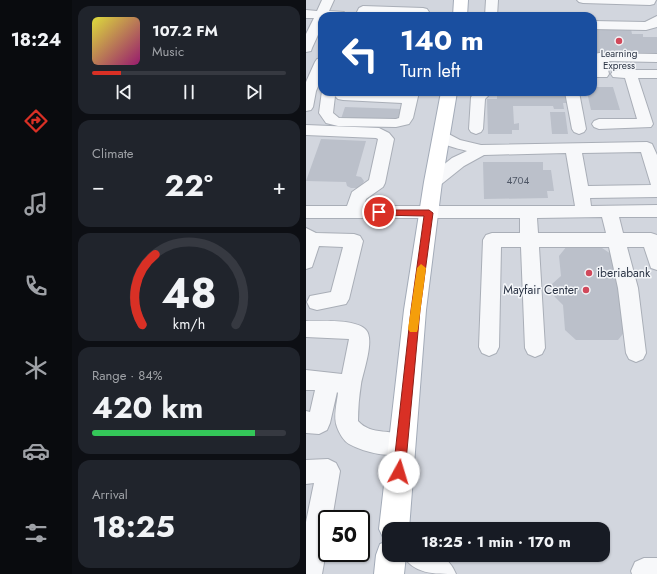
<!DOCTYPE html>
<html lang="en">
<head>
<meta charset="utf-8">
<style>
	body { margin:0; font-family:Jost,sans-serif; background:#20242c; color:#f1f3f6; height:100vh; display:flex; flex-direction:column; font-size:15px; white-space:nowrap }
	* { box-sizing:border-box; margin:0 }
	p { font-size:13px; color:#9ea1a6 }
	.icon { flex:none; width:22px; height:22px; fill:none; stroke:currentColor; stroke-width:2; stroke-linecap:round; stroke-linejoin:round }
	.map { position:relative; flex:1; overflow:hidden }
	.sheet { display:flex; flex-direction:column; gap:6px; padding:6px; background:#0d0f14; width:234px }
	.sheet>* { flex:none }
	.banner { position:absolute; left:12px; top:12px; width:279px; height:84px; border-radius:12px; box-shadow:0 1px 3px #0004; background:#1a4fa0; color:#fff; overflow:hidden }
	.speed { position:absolute; left:12px; top:510px; display:flex; gap:8px; font-size:20px; font-weight:700; text-align:center }
	.speed>* { display:grid; place-content:center; width:52px; height:52px; border-radius:50%; background:#171b24; box-shadow:0 1px 3px #0004; line-height:1 }
	.speed .limit { border:2px solid #111; border-radius:6px; background:#fff; color:#111 }
	.pin { position:absolute; display:grid; place-items:center; width:34px; height:34px; color:#fff; margin:-17px; border:2px solid #fff; border-radius:50%; box-shadow:0 1px 4px #0007 }
	.me { position:absolute; width:44px; margin:-22px; rotate:6deg; stroke-linejoin:round; filter:drop-shadow(0 0 3px #0008) }
	.turn { display:flex; align-items:center; gap:14px; height:84px; padding:0 16px; font-size:18px }
	.turn .icon { width:52px; height:52px; stroke-width:2.5 }
	.turn b { display:block; font-size:28px; line-height:34px }
	.big { font-size:30px; font-weight:700; line-height:1.1 }
	.sheet .tile { flex:1; display:flex; flex-direction:column; justify-content:center; gap:6px; min-width:0; padding:0 14px; border-radius:12px; background:#20242c }
	.sheet .dial { align-items:center; gap:0 }
	.dial svg { height:104px; overflow:visible; fill:none; stroke:#363941; stroke-width:7; stroke-linecap:round; text-anchor:middle }
	.dial text { fill:#f1f3f6; stroke:none }
	.song { display:flex; align-items:center; gap:12px }
	.cover { width:48px; height:48px; border-radius:6px; background:linear-gradient(135deg,hsl(60 70% 55%),hsl(320 70% 35%)) }
	.played { height:4px; border-radius:2px; background:linear-gradient(90deg,#d93025 15%,#363941 15%) }
	.keys { display:flex; justify-content:space-around; direction:ltr }
	.heat { display:flex; justify-content:space-between; align-items:center; font-size:22px; direction:ltr }
	.charge { height:6px; border-radius:3px; background:linear-gradient(90deg,#34c759 84%,#363941 0) }
	.trip { position:absolute; left:76px; top:522px; width:228px; height:40px; border-radius:12px; background:#171b24; box-shadow:0 1px 3px #0004; font-weight:700; line-height:40px; text-align:center }
	main { display:flex; flex:1; min-height:0 }
	.tab-bar { display:flex; flex-direction:column; width:72px; justify-content:space-around; align-items:center; background:#090b0e; color:#9ea1a6 }
	.tab-bar .icon { width:28px; height:28px }
	.tab-bar .current { color:#d93025 }
	.tab-bar b { font-size:18px; color:#f1f3f6 }
	.map>svg:first-child { display:block }
	.built { fill:#d2d6de; fill-rule:evenodd }
	.building { fill:#bbc0ca }
	.lines { fill:none; stroke-linecap:round; stroke-linejoin:round }
	.minor-casing { stroke:#a9aeb7; stroke-width:2 }
	.major-casing { stroke:#a3abb8; stroke-width:2 }
	.minor { fill:#f7f8fa; fill-rule:evenodd }
	.major { fill:#fff; fill-rule:evenodd }
	.route { fill:#d93025; stroke:#8d1f18 }
	.slow { fill:#f59e0b }
	.poi-dot { fill:#d1495b; stroke:#f4f6f9; stroke-width:1.5 }
	.labels { text-anchor:middle; dominant-baseline:central; stroke-width:3; stroke-linejoin:round; paint-order:stroke }
	.far-poi-label { font-size:10px; fill:#2b3445; stroke:#f4f6f9 }
	.number-label { font-size:10px; fill:#4f5766 }
	.poi-label { font-size:12px; fill:#2b3445; stroke:#f4f6f9; text-anchor:start }
</style>
</head>
<body>
<main>
<nav class="tab-bar">
<b>18:24</b>
<svg class="icon current" aria-label="directions" viewBox="0 0 24 24"><path d="M12 3l9 9-9 9-9-9zM9 14v-3h6M13 9l2 2-2 2"/></svg>
<svg class="icon" aria-label="music" viewBox="0 0 24 24"><path d="M9 18V5l10-2v13"/><circle cx="6" cy="18" r="3"/><circle cx="16" cy="16" r="3"/></svg>
<svg class="icon" aria-label="phone" viewBox="0 0 24 24"><path d="M5 4h4l2 5-3 2q2 4 5 5l2-3 5 2v4C11 20 4 13 5 4z"/></svg>
<svg class="icon" aria-label="climate" viewBox="0 0 24 24"><path d="M12 3v18M4 7l16 10M4 17L20 7"/></svg>
<svg class="icon" aria-label="car" viewBox="0 0 24 24"><path d="M5 17H2v-5l4-1 3-4h7l3 4 3 1v5h-3M9 17h6M6 11h13"/><circle cx="7" cy="17" r="2"/><circle cx="17" cy="17" r="2"/></svg>
<svg class="icon" aria-label="filters" viewBox="0 0 24 24"><path d="M4 7h16M4 17h16"/><circle cx="9" cy="7" r="2"/><circle cx="15" cy="17" r="2"/></svg>
</nav>
<section class="sheet">
<div class="tile">
<div class="song"><i class="cover"></i><div><b>107.2 FM</b><p>Music</p></div></div>
<div class="played"></div>
<div class="keys"><svg class="icon" aria-label="previous" viewBox="0 0 24 24"><path d="M18 5L8 12l10 7zM5 5v14"/></svg><svg class="icon" aria-label="pause" viewBox="0 0 24 24"><path d="M8 5v14M16 5v14"/></svg><svg class="icon" aria-label="next" viewBox="0 0 24 24"><path d="M6 5l10 7-10 7zM19 5v14"/></svg></div>
</div>
<div class="tile"><p>Climate</p>
<div class="heat"><a>−</a><b class="big">22°</b><a>+</a></div>
</div>
<div class="tile dial"><svg viewBox="0 0 100 80">
<path d="M14 69A42 42 0 1 1 86 69"/>
<path d="M14 69A42 42 0 0 1 24 15" stroke="#d93025"/>
<text x="50" y="56" font-size="32" font-weight="700">48</text>
<text x="50" y="72" font-size="11">km/h</text>
</svg></div>
<div class="tile"><p>Range · 84%</p><b class="big">420 km</b><div class="charge"></div></div>
<div class="tile"><p>Arrival</p><b class="big">18:25</b></div>
</section>
<div class="map">
<svg width="351" height="574" viewBox="0 0 351 574">
	<rect width="100%" height="100%" fill="#e4e7ec"/>
	<path class="built" d="M0 0H351V574H0ZM16 16H287V92H16ZM21 519H55V553H21ZM83 529H297V555H83Z"/>
	<g class="building">
		<polygon points="287,28 325,29 326,34 337,34 337,37 351,37 351,53 287,52"/>
		<polygon points="287,87 307,87 314,110 285,110 281,92 287,92"/>
		<polygon points="206,92 259,92 261,103 257,103 258,109 248,109 247,106 207,106 208,124 213,123 213,130 206,130 206,134 182,134 181,99 191,99 191,94 206,94"/>
		<polygon points="39,107 96,109 93,121 35,119"/>
		<polygon points="244,112 259,112 262,134 246,134"/>
		<polygon points="15,139 60,141 50,176 55,177 58,181 56,185 52,188 45,188 41,186 40,182 0,181"/>
		<polygon points="177,162 237,162 237,170 245,170 248,191 241,191 242,198 178,199"/>
		<polygon points="261,246 296,248 308,256 320,330 312,340 270,340 259,330 257,305 248,296 246,284 255,276 253,256"/>
	</g>
	<g class="lines">
		<defs>
			<g id="minor">
				<polygon points="16,0 28,0 23,11 38,12 40,15 16,16 16,26 6,48 5,51 0,52 0,34 8,18 0,18 0,10 11,11"/>
				<polygon points="180,0 192,0 191,16 179,16"/>
				<polygon points="271,0 350,0 348,4 344,5 277,3 273,2"/>
				<polygon points="57,6 117,8 121,9 123,12 122,16 62,14 61,16 49,16 53,8"/>
				<polygon points="351,16 351,27 340,30 287,29 287,21 339,22"/>
				<path d="M293 53 351 54V62L300 61 303 74 301 77H291C288 71 286 60 288 54Z"/>
				<polygon points="16,58 16,77 10,91 7,107 5,110 0,111 0,82 9,62 11,59"/>
				<polygon points="312,70 351,70 351,78 332,78 347,124 345,127 293,129 288,127 286,124 288,121 293,119 331,119 319,78 307,77 305,74 307,71"/>
				<path d="M16 91V92L95 95 99 94V92H113L107 118 103 124 90 127 32 126 20 123 13 113ZM29 96 32 99 37 100 96 103 93 118 90 119 33 118 27 113Z"/>
				<polygon points="170,92 186,92 179,99 177,129 175,132 170,134 165,132 163,129 165,97"/>
				<polygon points="259,92 273,92 280,129 278,132 273,134 268,132 266,129"/>
				<path d="M0 125 73 128 83 133 88 139 79 183 77 187 60 199 58 206H269L260 153 178 155 158 166 133 186 127 187 121 186 119 182 121 178 146 158 161 151C150 148 134 145 127 135L130 132 135 130 154 140 175 145 341 142 346 144 351 155V197L284 198 285 206 351 205V217H313L317 233H345L351 235V270L345 268 338 247H321L332 288 340 353 337 359 330 362 323 359 320 353 312 288 303 247H233L239 348 236 354 229 357 222 354 219 348 215 247H195L193 347 190 353 183 356 176 353 173 347 177 240 180 235 186 233H214V218H0V206H41L46 192 63 180 72 139 70 138 0 135ZM335 152 345 185 282 186 276 153ZM296 217 300 233H232L231 218Z"/>
				<polygon points="0,228 10,233 48,234 54,236 57,241 43,299 40,304 11,310 4,308 1,302 4,296 25,292 37,247 13,246 6,267 0,269"/>
				<path d="M0 321C14 321 51 319 60 330 69 340 57 372 55 384 53 396 52 409 52 421 65 436 87 429 104 436L108 444 104 452C87 459 59 453 43 444 38 441 33 433 31 427 27 417 31 402 32 393L31 392 24 423 21 430 13 434 0 433V411L4 412 9 390H0V370L36 374 43 339 0 337Z"/>
				<polygon points="22,459 30,463 34,471 26,519 21,519 21,546 16,574 0,574 0,522 8,483 0,484 0,460"/>
				<path d="M97 555C120 555 140 549 150 574 128 574 107 574 97 555Z"/>
				<polygon points="338,558 351,558 351,574 326,574 325,571 329,562"/>
			</g>
			<g id="major">
				<polygon points="148,0 162,0 161,16 147,16"/>
				<polygon points="135,92 151,92 136,182 120,310 103,529 83,529 83,555 100,555 98,574 68,574 70,555 74,544 82,541 78,539 73,529 98,310 118,182"/>
			</g>
		</defs>
		<use href="#minor" class="minor-casing"/>
		<use href="#major" class="major-casing"/>
		<use href="#minor" class="minor"/>
		<use href="#major" class="major"/>
	</g>
	<polygon class="route" points="70,210 123,210 127,213 114,310 99,472 97,476 93,478 89,476 87,472 105,310 118,216 73,215 70,215"/>
	<polygon class="slow" points="115,264 120,268 112,329 111,332 104,332 102,329 111,268"/>
	<g class="poi-dot">
		<circle cx="313" cy="41" r="4"/>
		<circle cx="283" cy="273" r="4"/>
		<circle cx="280" cy="290" r="4"/>
	</g>
	<g class="labels">
		<g class="far-poi-label">
			<text x="313" y="53">Learning<tspan x="313" dy="12">Express</tspan></text>
		</g>
		<g class="number-label">
			<text x="212" y="180">4704</text>
		</g>
		<g class="poi-label">
			<text x="291" y="273">iberiabank</text>
			<text x="272" y="290" text-anchor="end">Mayfair Center</text>
		</g>
	</g>
</svg>
<div class="speed"><div class="limit">50</div></div>
<div class="pin" style="left:73px;top:212px;background:#d93025"><svg class="icon" aria-label="arrive" viewBox="0 0 24 24"><path d="M6 21V4h12l-3 4 3 4H6"/></svg></div>
<svg class="me" style="left:93px;top:472px" viewBox="-20 -20 40 40"><circle r="19" fill="#fff"/><path d="M0-13L10 11 0 6-10 11z" fill="#d93025"/></svg>
<div class="trip">18:25 · 1 min · 170 m</div>
<div class="banner">
<div class="turn"><svg class="icon" aria-label="left" viewBox="0 0 24 24"><path d="M17 20v-9H6M10 6l-5 5 5 5"/></svg><div><b>140 m</b>Turn left</div></div>
</div>
</div>
</main>
</body>
</html>
